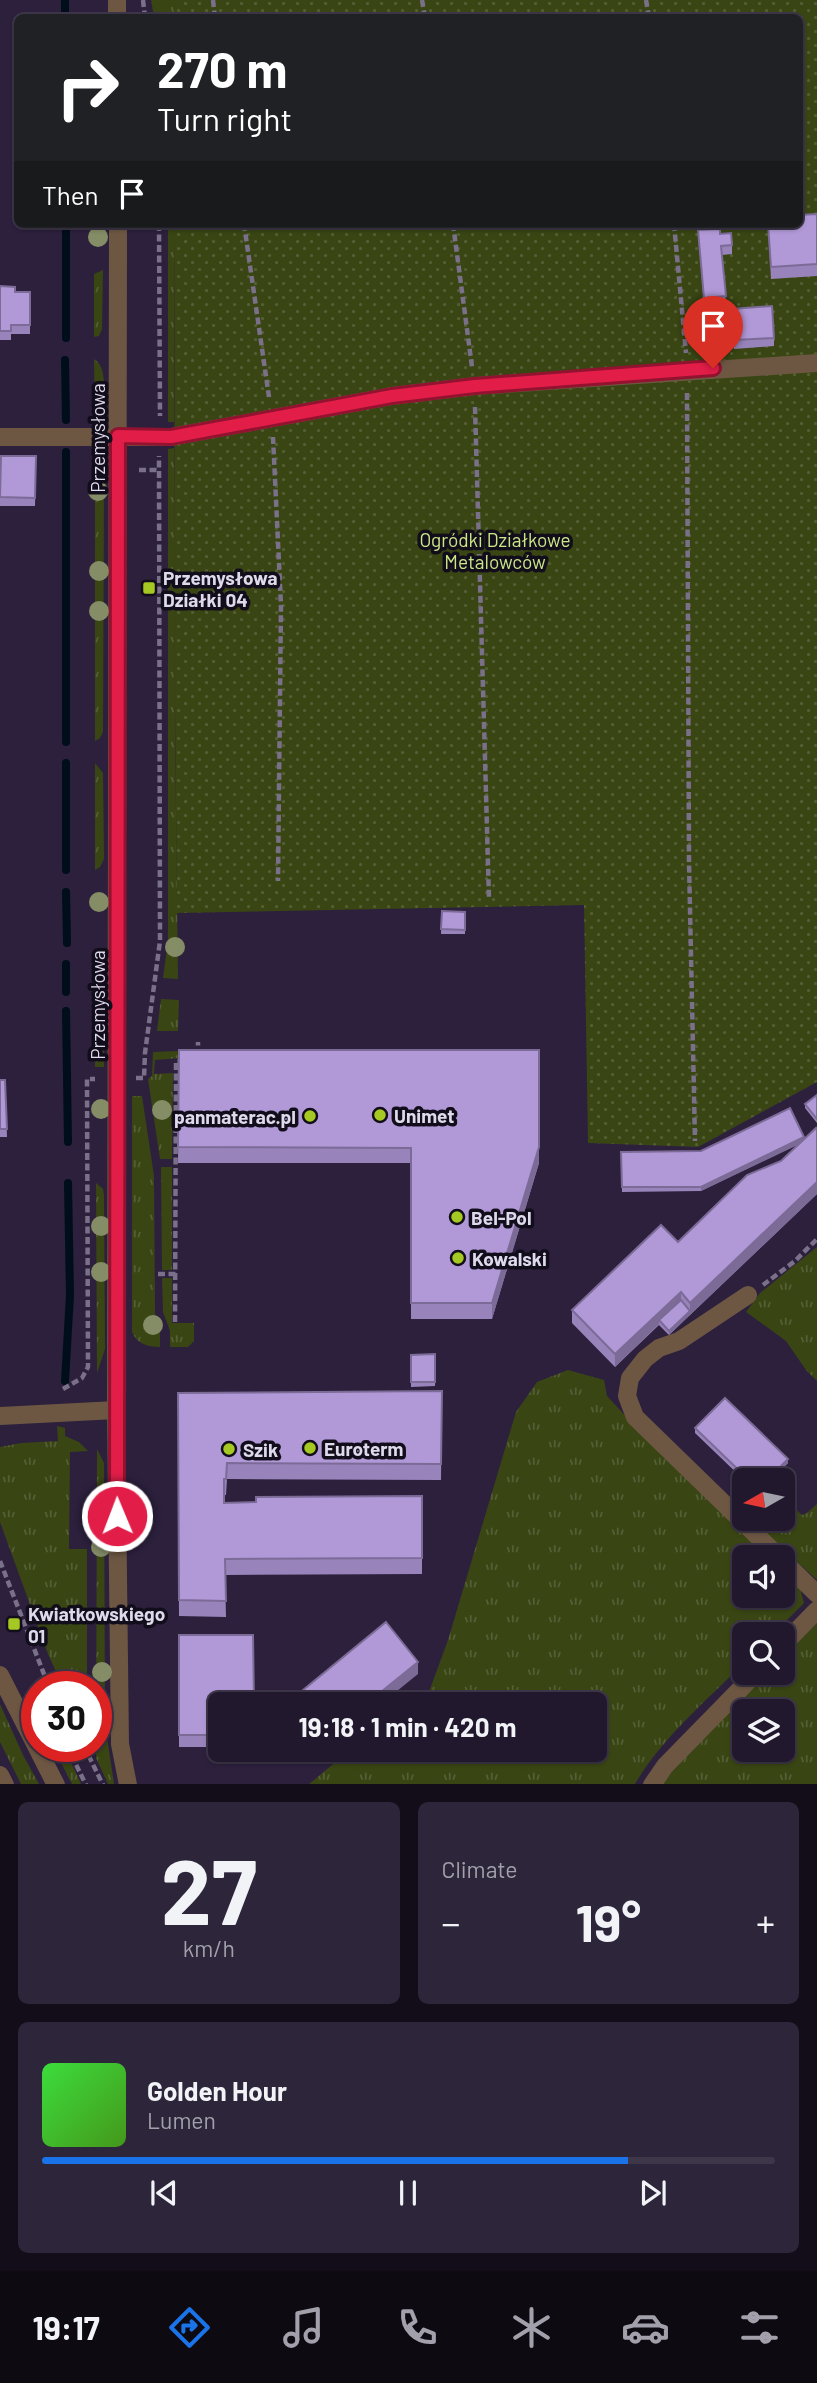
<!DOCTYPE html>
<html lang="en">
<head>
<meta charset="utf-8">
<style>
	body { margin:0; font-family:Barlow,sans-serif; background:#2d253a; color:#f1f3f6; height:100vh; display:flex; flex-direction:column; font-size:26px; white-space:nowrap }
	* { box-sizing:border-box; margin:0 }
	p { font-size:23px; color:#a2a0aa }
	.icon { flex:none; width:38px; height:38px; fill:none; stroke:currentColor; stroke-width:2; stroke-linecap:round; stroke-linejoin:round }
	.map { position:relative; height:1784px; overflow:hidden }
	.panel { display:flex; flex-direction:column; gap:18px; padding:18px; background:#120d19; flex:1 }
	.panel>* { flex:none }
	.banner { position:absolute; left:14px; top:14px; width:789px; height:214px; border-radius:10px; box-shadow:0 2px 5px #0004,0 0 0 2px #3e374a; background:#202124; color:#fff; overflow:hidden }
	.needle { width:46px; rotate:261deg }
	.tools { position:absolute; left:732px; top:1468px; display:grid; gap:14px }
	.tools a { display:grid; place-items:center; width:63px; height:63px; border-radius:10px; background:#21182e; box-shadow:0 2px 5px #0004,0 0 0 2px #3e374a; font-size:35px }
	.speed { position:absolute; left:21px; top:1671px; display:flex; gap:14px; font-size:35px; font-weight:700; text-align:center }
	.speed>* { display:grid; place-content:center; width:91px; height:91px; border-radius:50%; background:#21182e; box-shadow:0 2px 5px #0004,0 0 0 2px #3e374a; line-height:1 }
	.speed .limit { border:10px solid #d22; background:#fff; color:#111 }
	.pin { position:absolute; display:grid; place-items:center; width:60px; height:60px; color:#fff; margin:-72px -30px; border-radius:50% 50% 50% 0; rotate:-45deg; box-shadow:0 0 7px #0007 }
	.pin .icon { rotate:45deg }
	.me { position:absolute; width:77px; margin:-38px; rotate:359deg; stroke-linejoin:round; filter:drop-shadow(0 0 5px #0008) }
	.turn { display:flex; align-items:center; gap:24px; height:147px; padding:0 28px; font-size:32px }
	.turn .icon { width:91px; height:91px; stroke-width:2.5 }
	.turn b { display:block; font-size:49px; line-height:60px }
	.then { display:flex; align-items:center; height:66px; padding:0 28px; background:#0003; gap:14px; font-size:26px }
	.big { font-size:52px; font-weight:700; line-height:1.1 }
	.panel .tile { flex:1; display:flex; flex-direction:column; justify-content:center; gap:10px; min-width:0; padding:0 24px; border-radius:10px; background:#2d253a }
	.panel .dial { align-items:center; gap:0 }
	.dial b { font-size:91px; line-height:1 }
	.song { display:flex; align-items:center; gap:21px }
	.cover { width:84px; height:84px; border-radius:10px; background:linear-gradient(135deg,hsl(120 70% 55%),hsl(100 70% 35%)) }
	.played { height:7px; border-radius:4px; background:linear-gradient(90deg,#1a73e8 80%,#3e374a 80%) }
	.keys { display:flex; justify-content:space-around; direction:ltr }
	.heat { display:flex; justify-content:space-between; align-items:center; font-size:38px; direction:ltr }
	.panel .tiles { flex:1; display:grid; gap:18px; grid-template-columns:1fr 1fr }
	.tile:last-child { grid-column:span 2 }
	.trip { position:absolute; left:208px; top:1692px; width:399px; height:70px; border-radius:10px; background:#21182e; box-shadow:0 2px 5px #0004,0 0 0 2px #3e374a; font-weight:700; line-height:70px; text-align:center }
	.tabs { display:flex; height:112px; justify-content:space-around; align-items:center; background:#0d0a12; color:#a2a0aa }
	.tabs .icon { width:49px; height:49px }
	.tabs .selected { color:#1a73e8 }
	.tabs b { font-size:32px; color:#f1f3f6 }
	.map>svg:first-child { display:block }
	.grass { fill:url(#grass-tufts); fill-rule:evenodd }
	.garden { fill:url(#garden-dots) }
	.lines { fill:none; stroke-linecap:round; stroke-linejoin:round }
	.stream { stroke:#000e1b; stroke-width:8 }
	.path { stroke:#7a7089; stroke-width:4.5; stroke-dasharray:7 3.5; stroke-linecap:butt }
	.minor { stroke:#6d5743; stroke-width:18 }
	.tree { fill:#848d66 }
	.wall { fill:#9884ba }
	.shaded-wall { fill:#7c6b97 }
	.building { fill:#b199d8; stroke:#7c6b97; stroke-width:2 }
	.route-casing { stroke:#92132f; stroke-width:18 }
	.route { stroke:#e11d48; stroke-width:12 }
	.poi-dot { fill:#a5c823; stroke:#120d1a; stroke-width:2.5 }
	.labels { text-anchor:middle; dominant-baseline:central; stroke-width:7; stroke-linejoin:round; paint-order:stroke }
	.street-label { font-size:19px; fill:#dfd9ec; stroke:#120d1a }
	.park-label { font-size:19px; fill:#cce788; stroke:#120d1a }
	.poi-label { font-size:19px; font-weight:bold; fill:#dfd9ec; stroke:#120d1a; text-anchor:start }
</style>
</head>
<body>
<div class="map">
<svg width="817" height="1785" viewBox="0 0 817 1785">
	<defs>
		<pattern id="grass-tufts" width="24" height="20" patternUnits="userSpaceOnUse" patternTransform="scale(1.75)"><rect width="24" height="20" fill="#394513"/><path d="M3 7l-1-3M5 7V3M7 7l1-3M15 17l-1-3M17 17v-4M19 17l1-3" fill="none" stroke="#555f36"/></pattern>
		<pattern id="garden-dots" width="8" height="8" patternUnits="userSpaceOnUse" patternTransform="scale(1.75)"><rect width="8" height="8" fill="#394513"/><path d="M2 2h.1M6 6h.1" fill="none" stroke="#555f36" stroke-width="1.8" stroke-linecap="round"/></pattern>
	</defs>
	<rect width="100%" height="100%" fill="#2c203d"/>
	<g class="grass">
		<polygon points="151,0 175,0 175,17 154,17"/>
		<polygon points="168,224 175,224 174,422 168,422"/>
		<polygon points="103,270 102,329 99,336 94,337 94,274"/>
		<path d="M94 359C109 368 103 398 103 414L101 420 95 424Z"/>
		<polygon points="174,448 175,732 178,979 163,978 168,941 168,449"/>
		<polygon points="99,478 104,478 103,732 100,738 95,741 95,482"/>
		<polygon points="95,763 103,773 104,859 100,867 95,870"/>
		<polygon points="161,999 179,1000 178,1031 157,1031"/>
		<polygon points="95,1012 102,1018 104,1024 104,1067 95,1067"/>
		<polygon points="179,1051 179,1058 155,1060 154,1074 173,1073 172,1159 160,1159 148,1079 152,1076 153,1052"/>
		<path d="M132 1096H142L154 1176 155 1314 160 1329V1347C148 1347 137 1344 132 1332Z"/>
		<polygon points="161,1167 172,1167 172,1270 162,1270"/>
		<polygon points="96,1183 103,1189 104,1195 105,1349 97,1373"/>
		<polygon points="817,1247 817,1381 806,1370 786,1341 746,1312 760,1293"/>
		<polygon points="162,1278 172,1278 172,1323 194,1323 194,1341 188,1347 170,1347 170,1331 163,1312"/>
		<path d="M568 1370 604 1380 607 1396 646 1438 771 1557 744 1558V1596H782V1569L800 1588 804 1603 773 1634H744V1663C706 1701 662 1738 635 1784L308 1785 350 1750H595V1704H420L426 1700 448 1640 516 1412 537 1382Z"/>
		<polygon points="57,1426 65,1428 65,1436 79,1442 88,1451 70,1452 69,1549 87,1549 87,1687 63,1687 48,1654 0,1522 0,1447 21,1443 58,1441"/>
		<polygon points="97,1449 104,1463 105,1724 114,1784 108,1784 96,1758"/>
		<polygon points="782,1496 802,1515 807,1513 817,1504 817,1580 750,1519 782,1519"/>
		<path d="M817 1623V1784L662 1785 680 1761 767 1673H782V1658ZM744 1712H782V1750H744Z"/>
		<polygon points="0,1704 23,1755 39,1784 21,1784 0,1742"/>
		<polygon points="53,1747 64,1747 81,1784 72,1784"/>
	</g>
	<polygon class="garden" points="175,0 817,0 817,1082 698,1147 588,1143 584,905 177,913 174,601 175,224 800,224 800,18 175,18"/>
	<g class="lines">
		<g class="stream">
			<polyline points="65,0 65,18"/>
			<polyline points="66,224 66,338"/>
			<polyline points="65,360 66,420"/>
			<polyline points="66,742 66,452"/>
			<polyline points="66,763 66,870"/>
			<polyline points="66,892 67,943"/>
			<polyline points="66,992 66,964"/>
			<polyline points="66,1011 68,1142"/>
			<polyline points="65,1381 70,1295 68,1183"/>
		</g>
		<g class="path">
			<polyline points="143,0 145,18"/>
			<polyline points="213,0 215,18"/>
			<polyline points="422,0 425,18"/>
			<polyline points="646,0 649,18"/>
			<polyline points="159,224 160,416"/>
			<polyline points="244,224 269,397"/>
			<polyline points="453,224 472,367"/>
			<polyline points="674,224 686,353"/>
			<polyline points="687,393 689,862 695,1141"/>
			<polyline points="475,407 489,899"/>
			<polyline points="273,437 281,605 278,881"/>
			<polyline points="139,470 159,470"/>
			<polyline points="198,1056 198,1042"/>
			<polyline points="136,1078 144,1078 145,1053 160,941 159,456"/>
			<polyline points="158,1274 176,1274"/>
			<polyline points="763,1285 795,1261 817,1239"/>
			<polyline points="175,1322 176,1061 183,1061"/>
			<polyline points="63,1389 82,1378 88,1367 87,1079 95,1079"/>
			<polyline points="0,1561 49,1687"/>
			<polyline points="67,1746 86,1785"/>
			<polyline points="84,1746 103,1785"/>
		</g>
		<g class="minor">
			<polyline points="117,0 117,18"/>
			<polyline points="118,224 116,1410 120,1744 128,1785"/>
			<polyline points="0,437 171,437 392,396 475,386 817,363"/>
			<polyline points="748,1295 679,1341 659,1348 645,1359 630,1378 627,1396 635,1417 780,1558"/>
			<polyline points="0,1416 116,1410"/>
			<polyline points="782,1560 817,1594"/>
			<polyline points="782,1646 817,1610"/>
			<polyline points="0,1675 56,1785"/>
			<polyline points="0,1775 5,1785"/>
			<polyline points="652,1785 665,1766 756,1673"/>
		</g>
	</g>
	<g class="tree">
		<circle cx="98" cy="237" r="10"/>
		<circle cx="98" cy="491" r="10"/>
		<circle cx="99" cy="571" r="10"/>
		<circle cx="99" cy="611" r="10"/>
		<circle cx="99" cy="902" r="10"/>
		<circle cx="175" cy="947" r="10"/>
		<circle cx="101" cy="1109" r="10"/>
		<circle cx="162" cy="1110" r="10"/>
		<circle cx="101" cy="1226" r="10"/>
		<circle cx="101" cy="1272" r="10"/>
		<circle cx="153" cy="1325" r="10"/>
		<circle cx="103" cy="1507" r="10"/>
		<circle cx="101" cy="1547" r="10"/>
		<circle cx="102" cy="1672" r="10"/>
	</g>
	<g class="wall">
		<polygon points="817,214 817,276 771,279 768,224"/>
		<polygon points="698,230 720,234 732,245 732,254 722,255 726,305 704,307"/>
		<polygon points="0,286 15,292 30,292 30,334 11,334 11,340 0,340"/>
		<polygon points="732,309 774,338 774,346 734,349"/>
		<polygon points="36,456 35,506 0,506 0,480"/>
		<polygon points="442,911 465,912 465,934 441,934"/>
		<polygon points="179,1050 539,1163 492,1319 411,1319 411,1163 178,1163"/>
		<polygon points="0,1080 5,1080 7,1137 0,1137"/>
		<polygon points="817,1095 817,1123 805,1108 805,1104"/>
		<polygon points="817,1130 817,1194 669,1335 659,1325 615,1367 572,1323 572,1310 678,1242 781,1161 798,1144 701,1191 622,1192 621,1152 701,1151 804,1139"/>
		<polygon points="435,1354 435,1386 411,1387 411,1355"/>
		<polygon points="442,1391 441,1480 227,1479 226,1495 224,1495 224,1503 422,1496 422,1574 225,1575 226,1617 179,1616 178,1393"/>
		<polygon points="695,1428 788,1463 771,1480 744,1480 695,1433"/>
		<polygon points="179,1635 220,1704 220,1747 179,1747"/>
		<polygon points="296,1750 325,1750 308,1764"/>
	</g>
	<g class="shaded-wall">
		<polygon points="804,1137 804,1142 701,1191 701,1187"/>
		<polygon points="539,1147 539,1163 492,1319 492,1303"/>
		<polygon points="817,1182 817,1194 669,1335 669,1331 690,1311 690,1303"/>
		<polygon points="681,1292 681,1304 659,1320 659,1324 615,1367 615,1354"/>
		<polygon points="788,1459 788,1463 771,1480 767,1480"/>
		<polygon points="418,1662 418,1674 381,1704 366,1704"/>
		<polygon points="310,1750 325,1750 308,1764 308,1752"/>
	</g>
	<g class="building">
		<polygon points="817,214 817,264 771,267 768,224 800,224 800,215"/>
		<polygon points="720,229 720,234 731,233 732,245 721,246 726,296 704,298 698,230"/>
		<polygon points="0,286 15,287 15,292 30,292 30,325 11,325 11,331 0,331"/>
		<polygon points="772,306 774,338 734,340 732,309"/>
		<polygon points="1,456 36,456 35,498 0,497"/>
		<polygon points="442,911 465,912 465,930 441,929"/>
		<polygon points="179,1050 539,1050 539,1147 492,1303 411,1303 411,1148 178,1147"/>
		<polygon points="0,1080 5,1080 7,1129 0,1129"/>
		<polygon points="817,1095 817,1119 805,1104"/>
		<polygon points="790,1108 804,1137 701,1187 622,1187 621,1152 701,1151"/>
		<polygon points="816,1128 817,1130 817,1182 690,1303 681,1292 615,1354 572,1310 661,1225 678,1242 747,1175 781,1161"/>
		<polygon points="681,1300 690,1311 669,1331 659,1320"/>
		<polygon points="435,1354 435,1382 411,1382 411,1355"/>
		<polygon points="442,1391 441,1464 227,1463 226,1479 224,1479 224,1503 256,1502 256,1497 422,1496 422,1558 225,1559 226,1601 179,1600 178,1393"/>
		<polygon points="725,1398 788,1459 767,1480 749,1480 695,1428"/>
		<polygon points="386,1622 418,1662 366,1704 286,1704"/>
		<polygon points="179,1635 253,1635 254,1704 220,1704 220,1735 179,1735"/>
	</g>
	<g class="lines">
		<defs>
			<polyline id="route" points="117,1516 118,436 171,437 392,396 475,386 713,368"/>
		</defs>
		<use href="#route" class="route-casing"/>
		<use href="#route" class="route"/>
	</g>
	<g class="poi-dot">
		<rect x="142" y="581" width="14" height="14" rx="3.5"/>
		<circle cx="380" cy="1115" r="7"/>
		<circle cx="310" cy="1116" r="7"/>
		<circle cx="457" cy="1217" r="7"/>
		<circle cx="458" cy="1258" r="7"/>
		<circle cx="310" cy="1448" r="7"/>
		<circle cx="229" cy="1449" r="7"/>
		<rect x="7" y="1617" width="14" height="14" rx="3.5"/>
	</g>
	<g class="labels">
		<g class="street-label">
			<text transform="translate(97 438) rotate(-90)">Przemysłowa</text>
			<text transform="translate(97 1005) rotate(-90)">Przemysłowa</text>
		</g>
		<g class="park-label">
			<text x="495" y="539">Ogródki Działkowe<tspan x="495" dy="22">Metalowców</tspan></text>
		</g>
		<g class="poi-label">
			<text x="163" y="577">Przemysłowa<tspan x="163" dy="22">Działki 04</tspan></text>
			<text x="394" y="1115">Unimet</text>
			<text x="296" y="1116" text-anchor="end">panmaterac.pl</text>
			<text x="471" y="1217">Bel-Pol</text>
			<text x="472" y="1258">Kowalski</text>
			<text x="324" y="1448">Euroterm</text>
			<text x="243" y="1449">Szik</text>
			<text x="28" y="1613">Kwiatkowskiego<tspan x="28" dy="22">01</tspan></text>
		</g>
	</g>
</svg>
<div class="tools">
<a><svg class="needle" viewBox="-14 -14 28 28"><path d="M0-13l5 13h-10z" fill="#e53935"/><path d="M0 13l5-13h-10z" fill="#a2a0aa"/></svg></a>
<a><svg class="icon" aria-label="sound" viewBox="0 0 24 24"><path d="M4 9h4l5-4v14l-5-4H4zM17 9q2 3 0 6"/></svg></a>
<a><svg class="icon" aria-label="search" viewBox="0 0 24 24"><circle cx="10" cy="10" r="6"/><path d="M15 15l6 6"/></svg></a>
<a><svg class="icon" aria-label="layers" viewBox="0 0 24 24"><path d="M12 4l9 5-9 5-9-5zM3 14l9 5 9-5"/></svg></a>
</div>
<div class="speed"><div class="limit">30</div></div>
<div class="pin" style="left:713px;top:368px;background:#d93025"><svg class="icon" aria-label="arrive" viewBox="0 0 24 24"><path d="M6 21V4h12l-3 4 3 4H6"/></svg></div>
<svg class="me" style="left:117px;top:1516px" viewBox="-20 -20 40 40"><circle r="17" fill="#e11d48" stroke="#fff" stroke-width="3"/><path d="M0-11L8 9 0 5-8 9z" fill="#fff"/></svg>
<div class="trip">19:18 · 1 min · 420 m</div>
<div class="banner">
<div class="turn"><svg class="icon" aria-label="right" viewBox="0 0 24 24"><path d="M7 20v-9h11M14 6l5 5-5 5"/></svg><div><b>270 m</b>Turn right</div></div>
<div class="then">Then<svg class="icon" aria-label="arrive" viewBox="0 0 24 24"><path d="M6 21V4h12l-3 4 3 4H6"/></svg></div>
</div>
</div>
<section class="panel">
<div class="tiles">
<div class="tile dial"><b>27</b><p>km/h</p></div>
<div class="tile"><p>Climate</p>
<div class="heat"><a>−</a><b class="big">19°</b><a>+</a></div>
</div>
<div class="tile">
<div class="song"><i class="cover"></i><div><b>Golden Hour</b><p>Lumen</p></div></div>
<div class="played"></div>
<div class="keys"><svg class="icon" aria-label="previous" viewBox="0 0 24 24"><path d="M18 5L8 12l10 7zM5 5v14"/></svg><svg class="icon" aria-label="pause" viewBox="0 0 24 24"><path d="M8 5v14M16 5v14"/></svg><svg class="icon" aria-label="next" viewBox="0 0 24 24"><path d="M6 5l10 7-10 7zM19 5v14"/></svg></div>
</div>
</div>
</section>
<nav class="tabs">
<b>19:17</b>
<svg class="icon selected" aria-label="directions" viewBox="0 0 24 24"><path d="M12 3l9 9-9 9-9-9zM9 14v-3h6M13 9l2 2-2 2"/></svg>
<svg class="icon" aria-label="music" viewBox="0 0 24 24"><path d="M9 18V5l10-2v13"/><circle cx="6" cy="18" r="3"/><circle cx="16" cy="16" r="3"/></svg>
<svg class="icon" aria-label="phone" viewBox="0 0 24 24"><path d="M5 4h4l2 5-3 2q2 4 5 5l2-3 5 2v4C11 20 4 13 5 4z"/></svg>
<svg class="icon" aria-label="climate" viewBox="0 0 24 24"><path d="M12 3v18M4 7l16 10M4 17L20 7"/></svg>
<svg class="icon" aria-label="car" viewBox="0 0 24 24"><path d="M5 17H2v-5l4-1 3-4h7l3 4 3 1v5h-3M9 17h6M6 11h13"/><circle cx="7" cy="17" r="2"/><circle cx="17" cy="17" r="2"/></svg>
<svg class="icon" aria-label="filters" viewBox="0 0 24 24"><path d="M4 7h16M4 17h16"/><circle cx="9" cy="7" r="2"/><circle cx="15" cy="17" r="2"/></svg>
</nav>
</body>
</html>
